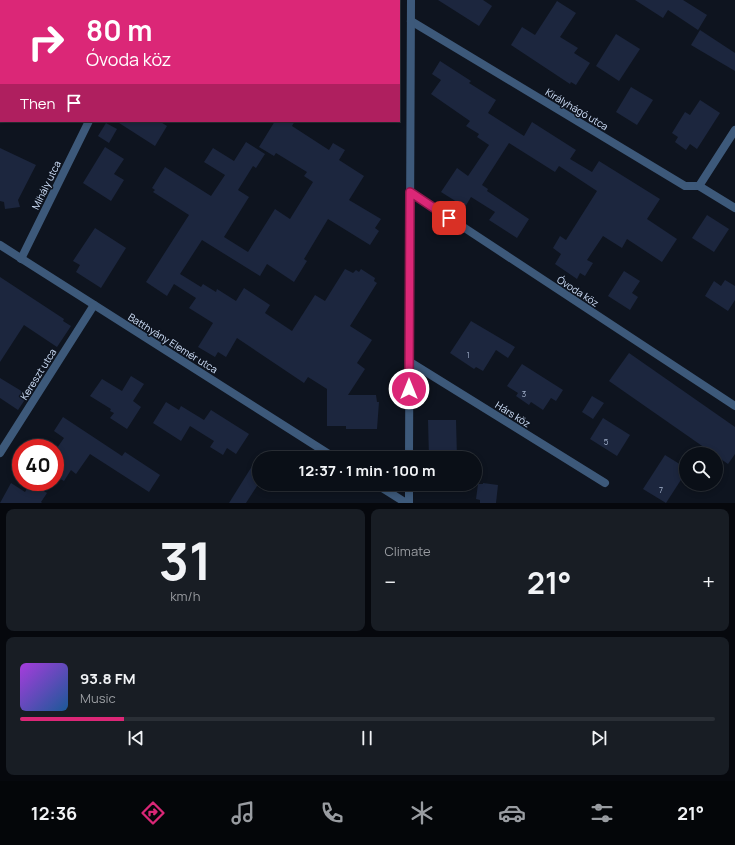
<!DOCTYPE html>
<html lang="en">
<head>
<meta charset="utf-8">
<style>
	body { margin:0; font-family:Manrope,sans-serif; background:#181d24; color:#f1f3f6; height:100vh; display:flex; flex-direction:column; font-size:15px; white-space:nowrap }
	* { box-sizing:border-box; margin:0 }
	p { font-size:13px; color:#999ca1 }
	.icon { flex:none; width:22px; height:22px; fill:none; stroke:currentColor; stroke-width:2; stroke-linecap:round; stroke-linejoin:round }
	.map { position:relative; height:503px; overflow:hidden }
	.sheet { display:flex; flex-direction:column; gap:6px; padding:6px; background:#06080d; flex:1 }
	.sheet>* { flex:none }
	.banner { position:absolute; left:0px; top:0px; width:400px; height:122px; box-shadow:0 2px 6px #0003,0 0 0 1px #2a2f36; background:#db2777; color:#fff; overflow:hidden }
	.fabs { position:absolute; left:679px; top:447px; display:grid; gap:8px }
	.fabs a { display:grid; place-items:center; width:44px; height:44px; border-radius:50%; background:#0a0f17; box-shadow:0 2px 6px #0003,0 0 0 1px #2a2f36; font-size:20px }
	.speed { position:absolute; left:12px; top:439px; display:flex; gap:8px; font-size:20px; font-weight:700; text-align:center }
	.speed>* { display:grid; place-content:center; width:52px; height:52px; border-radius:50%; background:#0a0f17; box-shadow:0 2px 6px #0003,0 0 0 1px #2a2f36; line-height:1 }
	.speed .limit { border:6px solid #d22; background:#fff; color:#111 }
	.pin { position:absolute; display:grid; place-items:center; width:34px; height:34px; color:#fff; margin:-17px; border-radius:8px; box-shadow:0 2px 6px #0006 }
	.me { position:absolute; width:44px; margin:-22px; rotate:0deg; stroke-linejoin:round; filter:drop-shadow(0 0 3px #0008) }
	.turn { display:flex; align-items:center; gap:14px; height:84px; padding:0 20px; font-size:18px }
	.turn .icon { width:52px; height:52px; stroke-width:2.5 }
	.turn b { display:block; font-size:28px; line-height:34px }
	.then { display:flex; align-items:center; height:38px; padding:0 20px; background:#0003; gap:8px; font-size:15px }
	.big { font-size:30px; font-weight:700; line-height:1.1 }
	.sheet .widget { flex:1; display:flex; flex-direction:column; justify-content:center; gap:6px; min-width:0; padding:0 14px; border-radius:8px; background:#181d24 }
	.sheet .dial { align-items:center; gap:0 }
	.dial b { font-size:52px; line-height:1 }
	.song { display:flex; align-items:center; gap:12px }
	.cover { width:48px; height:48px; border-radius:6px; background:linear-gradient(135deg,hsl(280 70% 55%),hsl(210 70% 35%)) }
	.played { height:4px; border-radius:2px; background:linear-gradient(90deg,#db2777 15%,#2a2f36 15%) }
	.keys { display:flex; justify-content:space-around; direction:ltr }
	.heat { display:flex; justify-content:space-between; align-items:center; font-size:22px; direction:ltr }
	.sheet .tiles { flex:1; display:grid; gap:6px; grid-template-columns:1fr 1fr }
	.widget:last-child { grid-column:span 2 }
	.trip { position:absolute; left:252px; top:451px; width:230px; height:40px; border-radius:20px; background:#0a0f17; box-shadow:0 2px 6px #0003,0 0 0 1px #2a2f36; font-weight:700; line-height:40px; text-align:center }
	.tab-bar { display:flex; height:64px; justify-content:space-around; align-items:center; background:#040609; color:#999ca1 }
	.tab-bar .icon { width:28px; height:28px }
	.tab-bar .on { color:#db2777 }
	.tab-bar b { font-size:18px; color:#f1f3f6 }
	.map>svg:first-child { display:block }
	.building { fill:#1c263e }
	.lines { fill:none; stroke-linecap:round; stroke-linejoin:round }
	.minor { stroke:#3d597a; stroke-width:8 }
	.tertiary { stroke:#3d597a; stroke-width:8 }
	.route-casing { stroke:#8e194d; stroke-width:10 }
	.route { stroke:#db2777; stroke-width:7 }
	.labels { text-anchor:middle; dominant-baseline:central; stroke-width:3; stroke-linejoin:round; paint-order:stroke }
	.number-label { font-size:8px; fill:#a3b2cc }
	.street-label { font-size:10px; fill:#d0e1fb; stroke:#0e141f }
</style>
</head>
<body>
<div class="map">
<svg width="735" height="503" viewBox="0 0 735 503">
	<rect width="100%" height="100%" fill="#0e141f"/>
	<g class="building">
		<polygon points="438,0 483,0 492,6 479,26"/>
		<polygon points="635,0 683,0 707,15 698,30 668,10 663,18"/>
		<polygon points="557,1 576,13 560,37 578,48 574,53 590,63 576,85 571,82 570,84 511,45 522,27 535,35"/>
		<polygon points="700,30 735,53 735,71 691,45"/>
		<polygon points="616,34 640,49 619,81 596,66"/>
		<polygon points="440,61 471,81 469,83 496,100 488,113 524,136 532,122 576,150 570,159 592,172 599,161 660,199 647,219 677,239 662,262 627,239 622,248 603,236 587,260 593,263 585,276 580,273 577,279 555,264 561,254 553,248 560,236 566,240 597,191 559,166 555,172 509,143 482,185 488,189 487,191 529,219 517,238 489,220 495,212 471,197 465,207 441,192 457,168 468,176 489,145 477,137 479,134 466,126 470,121 431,94 441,80 432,74"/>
		<polygon points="631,87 653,100 637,125 616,112"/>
		<polygon points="700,100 720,113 697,149 690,144 686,150 675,142 678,137 672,133 685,112 690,115"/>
		<polygon points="116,121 159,121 167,126 155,146"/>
		<polygon points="275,121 295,121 292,126 329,150 333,143 345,150 339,160 364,176 349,200 381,219 375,228 379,231 370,245 328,219 304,259 307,261 294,282 267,264 260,276 202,240 180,274 201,287 203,284 216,292 217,289 236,301 244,288 270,305 265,313 292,331 315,295 325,301 345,269 353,273 356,270 359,272 361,269 375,278 374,281 377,283 350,326 372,340 357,363 365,369 348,395 376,395 377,402 379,402 377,429 346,429 346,426 327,426 327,389 308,377 304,383 237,338 226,357 218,352 215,357 198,347 213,323 189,308 196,298 174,284 167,296 146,282 189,215 153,192 155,190 152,188 165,167 211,196 225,175 204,162 213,148 234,161 246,142 265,154 256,168 253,166 238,190 249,197 224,237 248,252 275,209 290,219 313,182 304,176 307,172 276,153 274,156 259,147"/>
		<polygon points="106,123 117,129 109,143 98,136"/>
		<polygon points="105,147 124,159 114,174 124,180 111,201 83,183"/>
		<polygon points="0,148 36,165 18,200 20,207 5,209 4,202 0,201"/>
		<polygon points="707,215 729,229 714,252 692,238"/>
		<polygon points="95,228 126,248 101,288 76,272 80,265 73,261"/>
		<polygon points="624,271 640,281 632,293 638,297 630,310 608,296"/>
		<polygon points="0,277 64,319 63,321 71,326 57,347 24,325 0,362"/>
		<polygon points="725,280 735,286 735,300 728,311 705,296 714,281 721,286"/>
		<polygon points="471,321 515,347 508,358 496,350 483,371 476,367 474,369 450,353"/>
		<polygon points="629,353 735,427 735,454 728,464 609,381"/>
		<polygon points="522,364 563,390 556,401 551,398 543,410 531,402 529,405 516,396 518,393 507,386"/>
		<polygon points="131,376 144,384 133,401 141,407 127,429 110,418 114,413 110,411 111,409 90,396 102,379 122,391"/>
		<polygon points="0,378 28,395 18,410 0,398"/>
		<polygon points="592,396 604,403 593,419 582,412"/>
		<polygon points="166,402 179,410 181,406 204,420 211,410 249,434 236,454 227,448 223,455 210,447 214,441 190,426 181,441 153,423"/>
		<polygon points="63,417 122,456 125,452 160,475 149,492 90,454 76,474 71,470 64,481 55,476 55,451 64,438 54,431"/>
		<polygon points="603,418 630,435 617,456 590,439"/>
		<polygon points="428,420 456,420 457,458 429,458"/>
		<polygon points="259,455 259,483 246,503 229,503"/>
		<polygon points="665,455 686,468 686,472 666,503 643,489"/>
		<polygon points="11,483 25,492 28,487 31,489 34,485 47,493 41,502 42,503 0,503"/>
		<polygon points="483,483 498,485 496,503 480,503 480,500 476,499 478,484 483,484"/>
	</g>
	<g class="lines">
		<g class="minor">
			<polyline points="149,1 149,0"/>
			<polyline points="411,21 685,186 699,186 735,208"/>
			<polyline points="699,186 735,130"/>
			<polyline points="410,192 735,406"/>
			<polyline points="0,245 335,458"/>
			<polyline points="21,259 89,121"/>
			<polyline points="410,362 605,483"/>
			<polyline points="0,453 94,305"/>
			<polyline points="376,484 406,503"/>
		</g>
		<g class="tertiary">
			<polyline points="409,458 411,0"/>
			<polyline points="409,503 409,484"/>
		</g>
	</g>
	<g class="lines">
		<defs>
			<polyline id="route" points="409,389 410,192 449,218"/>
		</defs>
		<use href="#route" class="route-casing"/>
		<use href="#route" class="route"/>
	</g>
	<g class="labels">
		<g class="number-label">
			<text x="468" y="354">1</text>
			<text x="524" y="393">3</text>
			<text x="606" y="441">5</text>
			<text x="661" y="489">7</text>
		</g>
		<g class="street-label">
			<text transform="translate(577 109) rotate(31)">Királyhágó utca</text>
			<text transform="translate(46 185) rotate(-64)">Mihály utca</text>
			<text transform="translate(578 291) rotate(33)">Óvoda köz</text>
			<text transform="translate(173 343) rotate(32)">Batthyány Elemér utca</text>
			<text transform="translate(38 374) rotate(-58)">Kereszt utca</text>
			<text transform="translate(513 414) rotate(32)">Hárs köz</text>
		</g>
	</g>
</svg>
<div class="fabs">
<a><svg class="icon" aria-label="search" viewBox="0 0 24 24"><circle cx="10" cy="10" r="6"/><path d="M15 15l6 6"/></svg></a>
</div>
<div class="speed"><div class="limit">40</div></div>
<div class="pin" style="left:449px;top:218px;background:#d93025"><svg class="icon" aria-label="arrive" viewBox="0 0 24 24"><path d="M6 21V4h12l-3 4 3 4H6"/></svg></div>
<svg class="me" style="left:409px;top:389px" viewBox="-20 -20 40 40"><circle r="17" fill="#db2777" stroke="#fff" stroke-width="3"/><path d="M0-11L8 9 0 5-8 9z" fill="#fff"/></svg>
<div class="trip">12:37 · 1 min · 100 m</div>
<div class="banner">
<div class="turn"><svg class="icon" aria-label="right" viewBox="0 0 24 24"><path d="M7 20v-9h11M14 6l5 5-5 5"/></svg><div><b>80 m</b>Óvoda köz</div></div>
<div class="then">Then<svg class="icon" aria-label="arrive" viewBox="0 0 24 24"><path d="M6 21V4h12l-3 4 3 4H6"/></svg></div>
</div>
</div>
<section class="sheet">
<div class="tiles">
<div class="widget dial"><b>31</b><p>km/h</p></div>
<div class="widget"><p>Climate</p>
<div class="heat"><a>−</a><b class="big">21°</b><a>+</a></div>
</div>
<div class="widget">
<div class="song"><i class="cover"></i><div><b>93.8 FM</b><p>Music</p></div></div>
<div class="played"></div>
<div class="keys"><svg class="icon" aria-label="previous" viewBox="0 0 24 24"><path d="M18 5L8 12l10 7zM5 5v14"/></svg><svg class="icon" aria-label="pause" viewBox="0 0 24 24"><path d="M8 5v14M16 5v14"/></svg><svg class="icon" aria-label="next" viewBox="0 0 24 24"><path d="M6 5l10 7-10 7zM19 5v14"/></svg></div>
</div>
</div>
</section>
<nav class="tab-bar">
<b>12:36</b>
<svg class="icon on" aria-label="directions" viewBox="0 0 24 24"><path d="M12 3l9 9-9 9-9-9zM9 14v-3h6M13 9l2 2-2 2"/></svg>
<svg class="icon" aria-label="music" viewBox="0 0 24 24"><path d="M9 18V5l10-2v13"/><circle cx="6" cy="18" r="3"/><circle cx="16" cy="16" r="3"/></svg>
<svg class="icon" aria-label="phone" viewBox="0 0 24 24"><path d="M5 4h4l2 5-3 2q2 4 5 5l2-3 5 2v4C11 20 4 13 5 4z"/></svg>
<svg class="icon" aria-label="climate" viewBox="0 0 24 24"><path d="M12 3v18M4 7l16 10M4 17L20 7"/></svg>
<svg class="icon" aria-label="car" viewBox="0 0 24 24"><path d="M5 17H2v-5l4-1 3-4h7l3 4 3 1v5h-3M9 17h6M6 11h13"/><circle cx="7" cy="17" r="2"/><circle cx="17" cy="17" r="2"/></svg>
<svg class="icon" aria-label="filters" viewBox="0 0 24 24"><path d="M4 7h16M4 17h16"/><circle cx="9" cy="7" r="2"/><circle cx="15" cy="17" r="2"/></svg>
<b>21°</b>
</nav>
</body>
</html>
